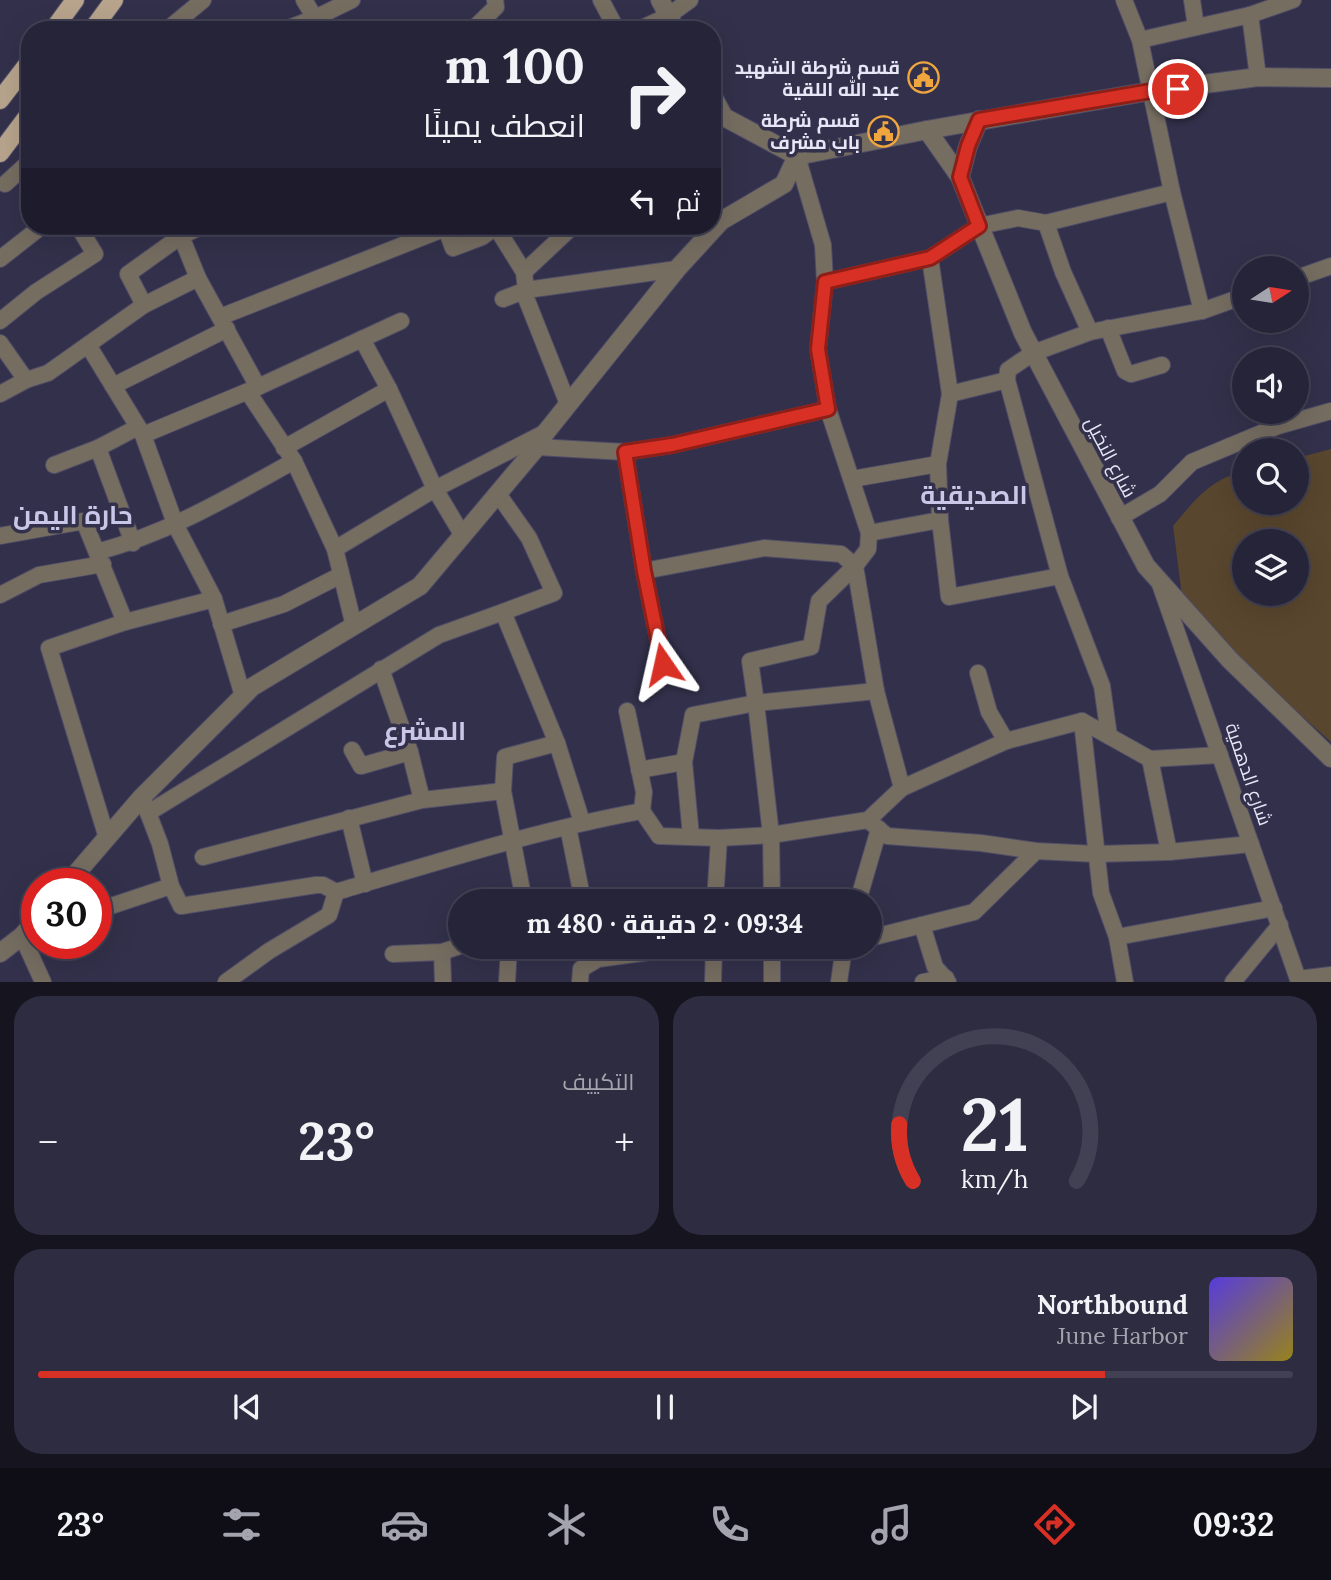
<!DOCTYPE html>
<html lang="ar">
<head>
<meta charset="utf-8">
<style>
	body { margin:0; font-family:Lora,Cairo,serif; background:#2e2c40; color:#f1f3f6; direction:rtl; height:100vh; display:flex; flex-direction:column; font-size:26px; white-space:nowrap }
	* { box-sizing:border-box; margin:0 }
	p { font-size:23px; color:#a4a4ae }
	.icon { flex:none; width:38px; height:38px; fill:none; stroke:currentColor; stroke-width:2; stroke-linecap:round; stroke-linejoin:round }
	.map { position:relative; height:982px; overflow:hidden; direction:ltr }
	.panel { display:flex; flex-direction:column; gap:14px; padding:14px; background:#15141f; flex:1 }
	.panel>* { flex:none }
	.banner { position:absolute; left:21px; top:21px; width:700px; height:214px; border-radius:28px; box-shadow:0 7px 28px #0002,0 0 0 2px #424153; direction:rtl; background:#262438; color:#f1f3f6; overflow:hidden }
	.needle { width:46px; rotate:78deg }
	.controls { position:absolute; left:1232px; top:256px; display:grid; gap:14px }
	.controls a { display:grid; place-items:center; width:77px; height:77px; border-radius:50%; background:#262438; box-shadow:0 7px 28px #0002,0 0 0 2px #424153; font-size:35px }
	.speed { position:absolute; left:21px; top:868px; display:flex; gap:14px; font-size:35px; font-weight:700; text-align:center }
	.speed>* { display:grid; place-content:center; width:91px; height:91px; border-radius:50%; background:#262438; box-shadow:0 7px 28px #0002,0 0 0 2px #424153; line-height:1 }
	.speed .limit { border:10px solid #d22; background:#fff; color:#111 }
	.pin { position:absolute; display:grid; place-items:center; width:60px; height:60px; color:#fff; margin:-30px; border:4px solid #fff; border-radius:50%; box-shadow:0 2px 7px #0007 }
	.me { position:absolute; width:77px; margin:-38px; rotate:349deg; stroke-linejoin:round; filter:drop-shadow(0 0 5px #0008) }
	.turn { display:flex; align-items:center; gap:24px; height:147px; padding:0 21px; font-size:32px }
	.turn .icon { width:91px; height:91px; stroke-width:2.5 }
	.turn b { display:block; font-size:49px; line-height:60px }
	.then { display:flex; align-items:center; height:66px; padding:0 21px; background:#0003; gap:14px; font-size:26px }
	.big { font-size:52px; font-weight:700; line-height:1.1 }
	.panel .widget { flex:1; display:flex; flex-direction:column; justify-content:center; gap:10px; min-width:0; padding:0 24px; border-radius:28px; background:#2e2c40 }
	.panel .dial { align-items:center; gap:0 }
	.dial svg { height:182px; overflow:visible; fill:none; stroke:#424153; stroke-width:7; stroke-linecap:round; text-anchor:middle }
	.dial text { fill:#f1f3f6; stroke:none }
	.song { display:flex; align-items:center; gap:21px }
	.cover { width:84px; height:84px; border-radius:10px; background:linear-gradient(135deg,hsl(250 70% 55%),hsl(50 70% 35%)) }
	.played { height:7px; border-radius:4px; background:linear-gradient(90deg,#d93025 85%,#424153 85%) }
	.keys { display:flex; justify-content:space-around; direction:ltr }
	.heat { display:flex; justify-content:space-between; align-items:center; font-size:38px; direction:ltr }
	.panel .tiles { flex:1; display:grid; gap:14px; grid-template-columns:1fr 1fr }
	.widget:last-child { grid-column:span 2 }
	.trip { position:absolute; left:448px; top:889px; width:434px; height:70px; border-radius:35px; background:#262438; box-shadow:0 7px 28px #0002,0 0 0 2px #424153; font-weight:700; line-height:70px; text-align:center; direction:rtl }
	.dock { display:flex; height:112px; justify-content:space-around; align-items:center; background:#0f0e16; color:#a4a4ae }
	.dock .icon { width:49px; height:49px }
	.dock .current { color:#d93025 }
	.dock b { font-size:32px; color:#f1f3f6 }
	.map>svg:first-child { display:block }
	.green { fill:#59462e; fill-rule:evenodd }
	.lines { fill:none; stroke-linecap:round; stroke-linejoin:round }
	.minor-casing { stroke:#504d67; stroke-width:18 }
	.tertiary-casing { stroke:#504d67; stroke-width:20 }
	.primary-casing { stroke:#504d67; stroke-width:20 }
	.minor { stroke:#766d61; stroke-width:16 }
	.tertiary { stroke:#766d61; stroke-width:18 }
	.primary { stroke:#b8a48c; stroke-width:18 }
	.route-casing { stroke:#8d1f18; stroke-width:18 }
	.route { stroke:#d93025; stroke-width:12 }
	.labels { text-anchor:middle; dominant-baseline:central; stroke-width:7; stroke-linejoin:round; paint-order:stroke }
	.poi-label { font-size:19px; font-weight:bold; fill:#e7e6f7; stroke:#33304b; text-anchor:end }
	.street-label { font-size:19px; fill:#e7e6f7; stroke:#33304b }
	.district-label { font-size:26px; font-weight:bold; fill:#c9c7e8; stroke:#33304b }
</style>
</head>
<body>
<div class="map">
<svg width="1331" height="982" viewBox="0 0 1331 982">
	<rect width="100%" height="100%" fill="#33304b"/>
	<path class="green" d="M1331 449V742L1229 651 1182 596 1173 526C1195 500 1209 480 1244 471V502H1297V458ZM1244 541H1297V593H1244Z"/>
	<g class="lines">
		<defs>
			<g id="minor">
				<polyline points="304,0 315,18"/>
				<polyline points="601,0 617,30"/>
				<polyline points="1124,0 1140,40 1172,192 1202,311"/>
				<polyline points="1192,0 1196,27"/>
				<polyline points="1250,15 1258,77"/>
				<polyline points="167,30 203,0"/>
				<polyline points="284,30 315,18 352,0"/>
				<polyline points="472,30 496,7 495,0"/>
				<polyline points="638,30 668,16 690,0"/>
				<polyline points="1140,40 1250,15 1293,0"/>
				<polyline points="5,184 30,161"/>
				<polyline points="1046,223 1063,272 1090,332"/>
				<polyline points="177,226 198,278 258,387"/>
				<polyline points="445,226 453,248 482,237 497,226"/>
				<polyline points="496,227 524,272 526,290 503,299"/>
				<polyline points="930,258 950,394 938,464 940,520 949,597 1060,576"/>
				<polyline points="0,259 42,226"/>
				<polyline points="524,272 573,226"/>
				<polyline points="1297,278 1331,266"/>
				<polyline points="825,282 930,258 979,226 1018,218 1046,223 1172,192"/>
				<polyline points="144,305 128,274 181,236 202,226"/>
				<polyline points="220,317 446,228"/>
				<polyline points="0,321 36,292 95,254 78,226"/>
				<polyline points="1108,328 1125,371 1131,374 1162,365"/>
				<polyline points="362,339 389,389 435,489 463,536"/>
				<polyline points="0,343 26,380"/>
				<polyline points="88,345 143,435 176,526 214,599"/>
				<polyline points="113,386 227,329"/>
				<polyline points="248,392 294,461 335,549 354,626"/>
				<polyline points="0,394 26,380 48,373 144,305 198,278"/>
				<polyline points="950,394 1007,380"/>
				<polyline points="568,404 526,298 526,290 677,269"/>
				<polyline points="143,435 258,387 401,321"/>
				<polyline points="537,447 625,452 672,445 828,409"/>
				<polyline points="98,448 133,543"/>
				<polyline points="284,448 389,389"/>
				<polyline points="625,452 644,571 663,664"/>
				<polyline points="54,465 98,448 138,427"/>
				<polyline points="852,479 938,464"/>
				<polyline points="498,494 529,538 554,593 503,612 557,743 505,757 503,791 524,901"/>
				<polyline points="1119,518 1160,494 1192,462 1278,426 1331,411"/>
				<polyline points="869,533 940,520"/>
				<polyline points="0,536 84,521 125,622"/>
				<polyline points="335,549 435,489 546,432"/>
				<path d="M97 552C169 533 229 497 294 461"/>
				<polyline points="644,571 764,548 841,554 855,566 819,601 811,647 750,661 756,703 693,715 684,762 691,836"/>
				<polyline points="1160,584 1299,982"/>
				<polyline points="0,595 39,575 103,564"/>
				<polyline points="221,624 284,604 341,575"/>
				<polyline points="381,669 410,752 422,800"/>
				<polyline points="978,673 989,712 1006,741"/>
				<polyline points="627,711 644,792 642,811"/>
				<polyline points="1082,721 1101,893 1117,937 1125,982"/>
				<polyline points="1109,736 1102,686 1060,576 1007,380 1008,370 1033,353 1090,332 1202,311 1244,296"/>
				<polyline points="557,743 582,822"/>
				<polyline points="352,750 361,766 410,752"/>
				<polyline points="1150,759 1169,852"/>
				<polyline points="639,770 684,762"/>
				<polyline points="902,788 1006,741 1082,721 1150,759 1220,755"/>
				<path d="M142 797 160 844 171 886 181 906 316 885H323L336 892C438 862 538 830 642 811L659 836 719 838 771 835 868 820 902 788 876 691 855 566 868 549 869 533 828 409 818 349 825 282 823 245 797 156"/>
				<polyline points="148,813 439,635 503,612"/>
				<polyline points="349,818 365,884"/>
				<polyline points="868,820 887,836 981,843 1036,851 1096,854 1169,852 1251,844"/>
				<polyline points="568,827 583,901"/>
				<polyline points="107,838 49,648 125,622 214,599 243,696"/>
				<polyline points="203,857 422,800 503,791"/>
				<polyline points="583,900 716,896"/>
				<polyline points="715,901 719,838"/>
				<polyline points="772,901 771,835 756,703 876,691"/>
				<polyline points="858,901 879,829"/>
				<polyline points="96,911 171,886"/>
				<polyline points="922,925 935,967 948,982"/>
				<polyline points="31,933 22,936 43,982"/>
				<polyline points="1117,937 1274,908"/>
				<polyline points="870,938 974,912 1036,851"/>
				<polyline points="442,952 443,982"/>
				<polyline points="772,952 821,947"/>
				<polyline points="393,954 442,952 460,946"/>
				<polyline points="1298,979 1331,975"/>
				<polyline points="226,982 269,951 329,915 336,892"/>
				<polyline points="507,982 509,947"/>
				<polyline points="580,982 581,969 598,959 686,947"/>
				<polyline points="713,982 714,947"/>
				<polyline points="772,982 772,947"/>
				<polyline points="839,982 844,947"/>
				<polyline points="923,982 946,978"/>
				<polyline points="1233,982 1280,925"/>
			</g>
			<g id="tertiary">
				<polyline points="660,0 676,30"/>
				<polyline points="712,95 724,117 797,156"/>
				<polyline points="979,120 968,146 960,177 1023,333 1146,566 1230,660 1331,758"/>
				<polyline points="927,130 960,177"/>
				<polyline points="67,884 142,797 252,687 420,586 537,447 546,432 677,269 721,221 784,184 797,156 927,130 1151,91 1258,77 1331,78"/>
				<polyline points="0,953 22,936 37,919"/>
			</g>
			<g id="primary">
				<polyline points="53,30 75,0"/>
				<polyline points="92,30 114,0"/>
				<polyline points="0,100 30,61"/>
				<polyline points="0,153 30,113"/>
			</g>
		</defs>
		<use href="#minor" class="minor-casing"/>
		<use href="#tertiary" class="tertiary-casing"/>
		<use href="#primary" class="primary-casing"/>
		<use href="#minor" class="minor"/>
		<use href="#tertiary" class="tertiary"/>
		<use href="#primary" class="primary"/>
	</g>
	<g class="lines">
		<defs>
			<polyline id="route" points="663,664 644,571 625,452 672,445 828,409 818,349 825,282 930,258 979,226 960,177 968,146 979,120 1151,91 1178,89"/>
		</defs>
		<use href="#route" class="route-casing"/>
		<use href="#route" class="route"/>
	</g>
	<defs>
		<symbol id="civic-ring" viewBox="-11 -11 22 22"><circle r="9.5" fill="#33304b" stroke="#f0a63f" stroke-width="1.5"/><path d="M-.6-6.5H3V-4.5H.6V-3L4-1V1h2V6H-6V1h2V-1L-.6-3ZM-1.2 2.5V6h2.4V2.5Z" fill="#f0a63f"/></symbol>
	</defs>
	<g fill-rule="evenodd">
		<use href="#civic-ring" x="906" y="60" width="35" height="35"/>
		<use href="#civic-ring" x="866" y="114" width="35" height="35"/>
	</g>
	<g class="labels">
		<g class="poi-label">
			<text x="900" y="67">قسم شرطة الشهيد<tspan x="900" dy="22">عبد الله اللقية</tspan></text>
			<text x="860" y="120">قسم شرطة<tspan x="860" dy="22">باب مشرف</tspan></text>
		</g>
		<g class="street-label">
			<text transform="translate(1111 457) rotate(62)">شارع النخيل</text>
			<text transform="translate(1249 774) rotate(71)">شارع الدهمية</text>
		</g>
		<g class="district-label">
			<text x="974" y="494">الصديقية</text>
			<text x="73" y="514">حارة اليمن</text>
			<text x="425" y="730">المشرع</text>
		</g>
	</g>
</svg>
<div class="controls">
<a><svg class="needle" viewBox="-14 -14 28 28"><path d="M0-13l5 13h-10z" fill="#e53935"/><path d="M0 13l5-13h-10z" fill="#a4a4ae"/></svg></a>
<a><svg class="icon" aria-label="sound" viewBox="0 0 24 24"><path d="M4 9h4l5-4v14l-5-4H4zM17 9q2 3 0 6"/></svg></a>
<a><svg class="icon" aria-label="search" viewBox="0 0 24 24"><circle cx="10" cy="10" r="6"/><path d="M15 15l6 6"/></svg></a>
<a><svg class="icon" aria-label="layers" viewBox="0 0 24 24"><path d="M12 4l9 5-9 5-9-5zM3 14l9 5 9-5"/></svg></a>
</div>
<div class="speed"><div class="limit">30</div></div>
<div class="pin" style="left:1178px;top:89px;background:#d93025"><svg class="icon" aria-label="arrive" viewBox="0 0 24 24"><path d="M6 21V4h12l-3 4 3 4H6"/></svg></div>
<svg class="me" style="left:663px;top:664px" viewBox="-20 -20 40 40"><path d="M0-17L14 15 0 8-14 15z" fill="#d93025" stroke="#fff" stroke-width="4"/></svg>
<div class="trip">09:34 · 2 دقيقة · 480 m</div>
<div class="banner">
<div class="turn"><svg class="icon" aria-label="right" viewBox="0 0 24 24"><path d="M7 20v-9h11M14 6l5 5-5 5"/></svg><div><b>100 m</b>انعطف يمينًا</div></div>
<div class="then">ثم<svg class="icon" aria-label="left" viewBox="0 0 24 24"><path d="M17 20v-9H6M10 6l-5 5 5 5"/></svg></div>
</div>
</div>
<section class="panel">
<div class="tiles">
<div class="widget dial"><svg viewBox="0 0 100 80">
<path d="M14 69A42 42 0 1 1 86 69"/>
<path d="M14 69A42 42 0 0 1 8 44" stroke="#d93025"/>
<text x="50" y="56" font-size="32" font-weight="700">21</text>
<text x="50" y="72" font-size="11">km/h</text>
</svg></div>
<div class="widget"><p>التكييف</p>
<div class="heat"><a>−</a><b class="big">23°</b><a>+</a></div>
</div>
<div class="widget">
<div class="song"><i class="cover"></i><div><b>Northbound</b><p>June Harbor</p></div></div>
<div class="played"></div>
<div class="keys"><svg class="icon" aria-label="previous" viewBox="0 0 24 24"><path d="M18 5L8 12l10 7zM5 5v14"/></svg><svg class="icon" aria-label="pause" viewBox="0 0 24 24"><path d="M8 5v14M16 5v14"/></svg><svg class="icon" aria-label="next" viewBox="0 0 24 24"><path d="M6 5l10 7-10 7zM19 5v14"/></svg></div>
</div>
</div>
</section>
<nav class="dock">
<b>09:32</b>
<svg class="icon current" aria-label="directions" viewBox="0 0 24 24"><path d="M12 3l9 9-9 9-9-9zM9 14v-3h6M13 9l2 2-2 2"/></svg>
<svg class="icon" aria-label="music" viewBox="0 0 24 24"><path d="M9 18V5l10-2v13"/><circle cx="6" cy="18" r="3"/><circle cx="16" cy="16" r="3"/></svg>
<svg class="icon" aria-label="phone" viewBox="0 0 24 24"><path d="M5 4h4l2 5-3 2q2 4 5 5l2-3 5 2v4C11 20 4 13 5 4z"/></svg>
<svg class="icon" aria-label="climate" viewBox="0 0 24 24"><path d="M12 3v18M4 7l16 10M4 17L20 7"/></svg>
<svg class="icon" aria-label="car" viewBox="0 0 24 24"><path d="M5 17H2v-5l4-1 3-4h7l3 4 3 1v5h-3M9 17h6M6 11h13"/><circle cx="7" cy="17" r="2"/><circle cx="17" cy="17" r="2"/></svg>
<svg class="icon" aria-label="filters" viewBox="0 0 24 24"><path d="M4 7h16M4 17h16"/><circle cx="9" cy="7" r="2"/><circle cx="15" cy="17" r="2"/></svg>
<b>23°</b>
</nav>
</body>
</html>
